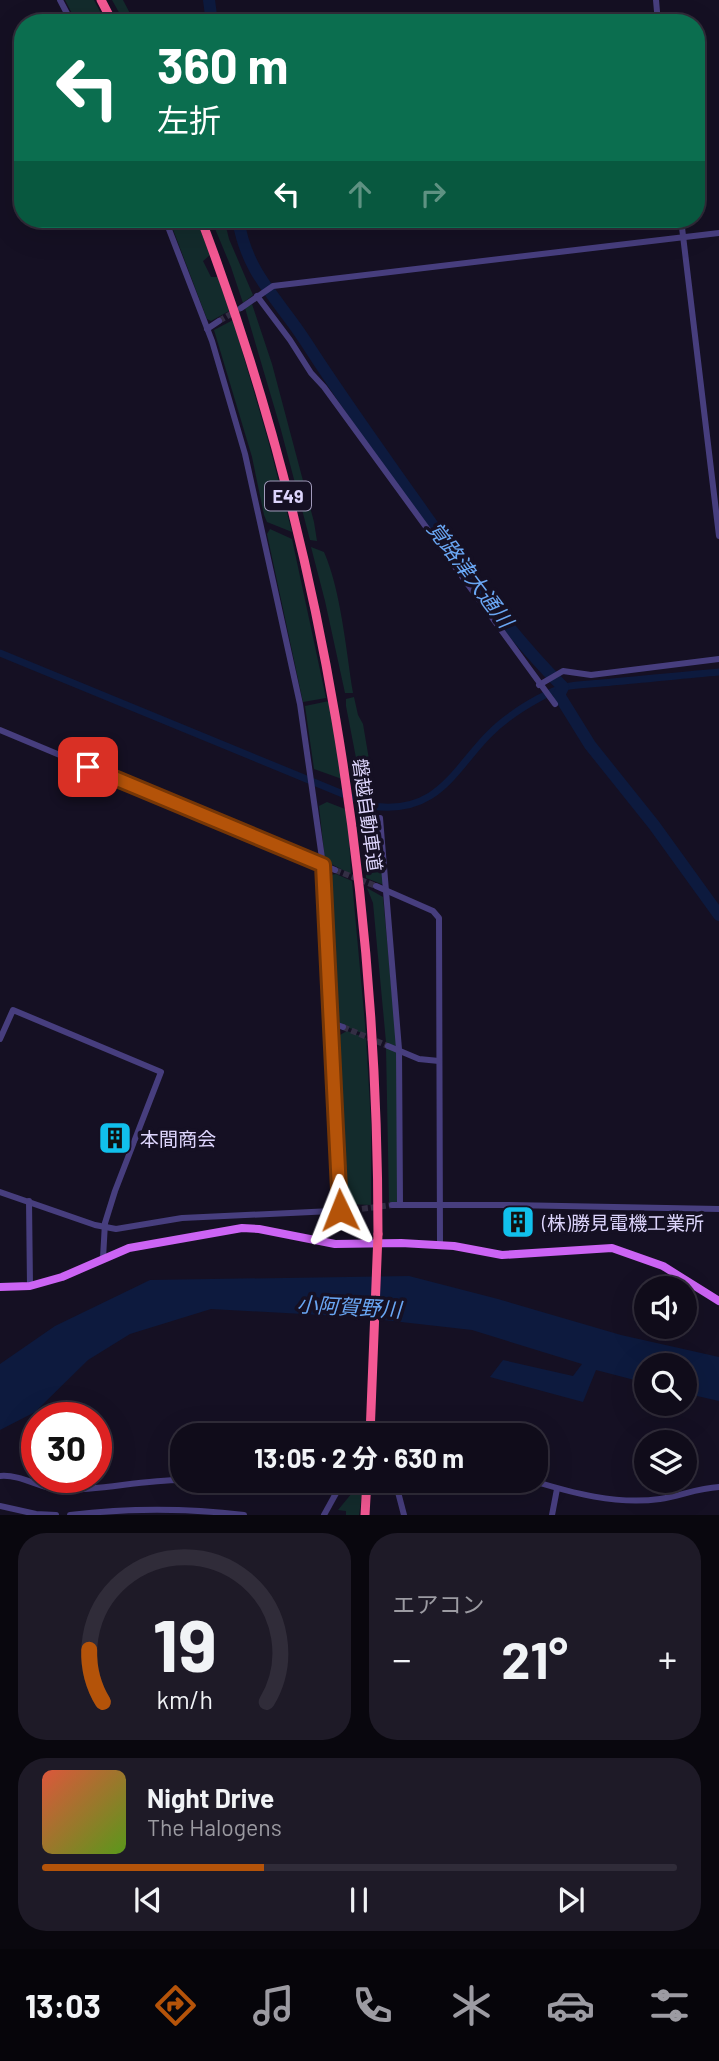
<!DOCTYPE html>
<html lang="ja">
<head>
<meta charset="utf-8">
<style>
	body { margin:0; font-family:Barlow,"Noto Sans JP",sans-serif; background:#1e1a27; color:#f1f3f6; height:100vh; display:flex; flex-direction:column; font-size:26px; white-space:nowrap }
	* { box-sizing:border-box; margin:0 }
	p { font-size:23px; color:#9c9ba2 }
	.icon { flex:none; width:38px; height:38px; fill:none; stroke:currentColor; stroke-width:2; stroke-linecap:round; stroke-linejoin:round }
	.map { position:relative; height:1515px; overflow:hidden }
	.drawer { display:flex; flex-direction:column; gap:18px; padding:18px; background:#09070e; flex:1 }
	.drawer>* { flex:none }
	.banner { position:absolute; left:14px; top:14px; width:691px; height:214px; border-radius:28px; box-shadow:0 7px 28px #0002,0 0 0 2px #302c39; background:#0b6e4f; color:#fff; overflow:hidden }
	.controls { position:absolute; left:634px; top:1276px; display:grid; gap:14px }
	.controls a { display:grid; place-items:center; width:63px; height:63px; border-radius:50%; background:#100c1a; box-shadow:0 7px 28px #0002,0 0 0 2px #302c39; font-size:35px }
	.speed { position:absolute; left:21px; top:1402px; display:flex; gap:14px; font-size:35px; font-weight:700; text-align:center }
	.speed>* { display:grid; place-content:center; width:91px; height:91px; border-radius:50%; background:#100c1a; box-shadow:0 7px 28px #0002,0 0 0 2px #302c39; line-height:1 }
	.speed .limit { border:10px solid #d22; background:#fff; color:#111 }
	.pin { position:absolute; display:grid; place-items:center; width:60px; height:60px; color:#fff; margin:-30px; border-radius:14px; box-shadow:0 4px 10px #0006 }
	.me { position:absolute; width:77px; margin:-38px; rotate:358deg; stroke-linejoin:round; filter:drop-shadow(0 0 5px #0008) }
	.turn { display:flex; align-items:center; gap:24px; height:147px; padding:0 28px; font-size:32px }
	.turn .icon { width:91px; height:91px; stroke-width:2.5 }
	.turn b { display:block; font-size:49px; line-height:60px }
	.lanes { display:flex; align-items:center; height:66px; padding:0 28px; background:#0003; justify-content:center; gap:35px; direction:ltr }
	.lanes .off { opacity:.35 }
	.big { font-size:52px; font-weight:700; line-height:1.1 }
	.drawer .widget { flex:1; display:flex; flex-direction:column; justify-content:center; gap:10px; min-width:0; padding:0 24px; border-radius:28px; background:#1e1a27 }
	.drawer .dial { align-items:center; gap:0 }
	.dial svg { height:182px; overflow:visible; fill:none; stroke:#302c39; stroke-width:7; stroke-linecap:round; text-anchor:middle }
	.dial text { fill:#f1f3f6; stroke:none }
	.song { display:flex; align-items:center; gap:21px }
	.cover { width:84px; height:84px; border-radius:10px; background:linear-gradient(135deg,hsl(10 70% 55%),hsl(90 70% 35%)) }
	.played { height:7px; border-radius:4px; background:linear-gradient(90deg,#b45309 35%,#302c39 35%) }
	.keys { display:flex; justify-content:space-around; direction:ltr }
	.heat { display:flex; justify-content:space-between; align-items:center; font-size:38px; direction:ltr }
	.drawer .tiles { flex:1; display:grid; gap:18px; grid-template-columns:1fr 1fr }
	.widget:last-child { grid-column:span 2 }
	.trip { position:absolute; left:170px; top:1423px; width:378px; height:70px; border-radius:28px; background:#100c1a; box-shadow:0 7px 28px #0002,0 0 0 2px #302c39; font-weight:700; line-height:70px; text-align:center }
	.menu { display:flex; height:112px; justify-content:space-around; align-items:center; background:#06050a; color:#9c9ba2 }
	.menu .icon { width:49px; height:49px }
	.menu .selected { color:#b45309 }
	.menu b { font-size:32px; color:#f1f3f6 }
	.map>svg:first-child { display:block }
	.green { fill:#132b2c }
	.water { fill:#0d1a3e }
	.lines { fill:none; stroke-linecap:round; stroke-linejoin:round }
	.canal { stroke:#0d1a3e; stroke-width:7 }
	.river { stroke:#0d1a3e; stroke-width:12 }
	.minor-tunnel { stroke:#332e44; stroke-width:6; stroke-dasharray:6 3; stroke-linecap:butt }
	.minor { stroke:#473e7e; stroke-width:6 }
	.major { stroke:#cc64f4; stroke-width:8 }
	.highway { stroke:#f35893; stroke-width:9 }
	.highway-bridge { stroke:#f35893; stroke-width:9 }
	.route-casing { stroke:#753606; stroke-width:18 }
	.route { stroke:#b45309; stroke-width:12 }
	.labels { text-anchor:middle; dominant-baseline:central; stroke-width:7; stroke-linejoin:round; paint-order:stroke }
	.shield { fill:#151023; stroke:#a19abb; stroke-width:2 }
	.shield-label { font-size:18px; font-weight:bold; fill:#ddd5fc }
	.street-label { font-size:19px; fill:#ddd5fc; stroke:#151023 }
	.poi-label { font-size:19px; fill:#ddd5fc; stroke:#151023; text-anchor:start }
	.water-label { font-size:21px; font-style:italic; fill:#6aa7f4; stroke:#151023 }
</style>
</head>
<body>
<div class="map">
<svg width="719" height="1515" viewBox="0 0 719 1515">
	<rect width="100%" height="100%" fill="#151023"/>
	<g class="green">
		<polygon points="65,0 94,0 106,23 77,23"/>
		<polygon points="112,0 123,0 135,23 125,23"/>
		<polygon points="169,219 196,219 210,255 203,261 211,277 218,277 229,311 211,321 207,319"/>
		<polygon points="211,219 224,219 229,239 253,295 243,303 231,267"/>
		<polygon points="252,304 272,364 314,522 317,541 310,540 281,430 245,308"/>
		<polygon points="233,320 268,440 292,532 267,522 264,515 252,457 214,330"/>
		<polygon points="270,529 292,539 326,698 303,702 267,534"/>
		<path d="M311 547 324 552C341 591 346 650 353 693H345L325 601Z"/>
		<polygon points="354,697 358,715 363,724 375,795 362,789 346,706 346,699"/>
		<polygon points="329,701 342,779 314,769 305,706"/>
		<polygon points="327,802 345,809 348,821 351,874 325,861 319,806"/>
		<polygon points="364,816 379,819 384,885 366,878"/>
		<polygon points="336,874 352,881 366,1035 338,1023 334,998 326,879 329,875"/>
		<polygon points="367,888 383,897 397,1047 386,1042 373,903"/>
		<polygon points="347,1031 366,1038 371,1124 371,1205 347,1204 342,1199 338,1036"/>
		<polygon points="386,1047 397,1052 398,1202 389,1202"/>
		<polygon points="352,1493 362,1495 359,1515 346,1515 346,1511 338,1510"/>
	</g>
	<polygon class="water" points="409,1276 498,1299 621,1335 719,1357 719,1401 684,1393 684,1365 646,1365 646,1383 596,1370 583,1402 490,1377 503,1360 573,1376 582,1364 472,1330 357,1317 211,1309 130,1334 88,1360 35,1412 0,1430 0,1364 55,1326 150,1280"/>
	<g class="lines">
		<path class="canal" d="M0 653 372 806C450 817 458 751 512 715 524 706 550 691 564 687 579 684 597 684 612 682 648 679 683 675 719 672"/>
		<g class="river">
			<polyline points="209,0 212,23"/>
			<path d="M238 219C247 275 278 298 306 342 340 395 376 445 412 496 459 562 505 629 563 687L559 695 590 745 654 825 719 915"/>
		</g>
		<g class="minor-tunnel">
			<polyline points="219,321 241,308"/>
			<polyline points="335,870 376,886"/>
			<polyline points="343,1027 388,1046"/>
			<polyline points="353,1210 392,1205"/>
		</g>
		<g class="minor">
			<polyline points="60,0 72,23"/>
			<polyline points="656,0 658,23"/>
			<polyline points="165,219 212,341 245,454 300,704 323,865 340,1211"/>
			<polyline points="681,219 719,536"/>
			<polyline points="257,296 290,340 311,373 324,387 555,704"/>
			<polyline points="241,308 273,286 719,233"/>
			<polyline points="207,329 219,321"/>
			<polyline points="539,685 563,671 591,675 719,659"/>
			<polyline points="0,730 335,870"/>
			<polyline points="380,818 399,1049 400,1205"/>
			<polyline points="376,886 433,911 439,918 440,1246"/>
			<polyline points="332,1023 343,1027"/>
			<polyline points="0,1039 13,1010 161,1072 115,1191 105,1223 103,1258"/>
			<polyline points="388,1046 419,1059 439,1061"/>
			<polyline points="0,1192 95,1225 116,1229 182,1218 353,1210"/>
			<polyline points="29,1201 30,1286"/>
			<polyline points="392,1205 510,1205 719,1209"/>
			<path d="M0 1476C23 1474 41 1490 63 1490 103 1490 142 1480 182 1480"/>
			<polyline points="199,1480 220,1480"/>
			<polyline points="316,1480 340,1486 428,1492 462,1480"/>
			<path d="M530 1480C572 1493 616 1505 660 1499 680 1496 698 1488 719 1487"/>
			<polyline points="398,1492 404,1515"/>
			<polyline points="0,1506 36,1514 56,1515"/>
			<path d="M70 1515C128 1508 186 1508 244 1515"/>
			<polyline points="324,1515 340,1486"/>
			<polyline points="552,1515 557,1489"/>
		</g>
		<polyline class="major" points="0,1287 30,1286 62,1277 129,1248 242,1228 259,1229 335,1244 401,1243 454,1246 502,1255 612,1248 663,1266 719,1301"/>
		<g class="highway">
			<polyline points="101,0 113,23"/>
			<path d="M201 219C324 542 378 889 378 1234"/>
		</g>
		<g class="highway-bridge">
			<polyline points="370,1435 378,1234"/>
			<polyline points="365,1515 367,1480"/>
		</g>
	</g>
	<g class="lines">
		<defs>
			<polyline id="route" points="88,767 323,865 340,1210"/>
		</defs>
		<use href="#route" class="route-casing"/>
		<use href="#route" class="route"/>
	</g>
	<defs>
		<symbol id="building-square" viewBox="-11 -11 22 22"><rect x="-9" y="-9" width="18" height="18" rx="4" fill="#11c0ec" stroke="#151023"/><path d="M-4-6H4V6H1V3H-1V6H-4ZM-2.5-4.3h1.7v1.8h-1.7ZM.8-4.3h1.7v1.8H.8ZM-2.5-1h1.7V.8h-1.7ZM.8-1h1.7V.8H.8Z" fill="#111"/></symbol>
	</defs>
	<g fill-rule="evenodd">
		<use href="#building-square" x="96" y="1119" width="38" height="38"/>
		<use href="#building-square" x="499" y="1203" width="38" height="38"/>
	</g>
	<g class="labels">
		<rect class="shield" x="265" y="481.5" width="46" height="29" rx="5"/>
		<g class="shield-label">
			<text x="288" y="496">E49</text>
		</g>
		<g class="street-label">
			<text transform="translate(368 815) rotate(82)">磐越自動車道</text>
		</g>
		<g class="poi-label">
			<text x="140" y="1138">本間商会</text>
			<text x="542" y="1222">(株)勝見電機工業所</text>
		</g>
		<g class="water-label">
			<text transform="translate(471 574) rotate(53)">覚路津大通川</text>
			<text transform="translate(349 1306) rotate(3)">小阿賀野川</text>
		</g>
	</g>
</svg>
<div class="controls">
<a><svg class="icon" aria-label="sound" viewBox="0 0 24 24"><path d="M4 9h4l5-4v14l-5-4H4zM17 9q2 3 0 6"/></svg></a>
<a><svg class="icon" aria-label="search" viewBox="0 0 24 24"><circle cx="10" cy="10" r="6"/><path d="M15 15l6 6"/></svg></a>
<a><svg class="icon" aria-label="layers" viewBox="0 0 24 24"><path d="M12 4l9 5-9 5-9-5zM3 14l9 5 9-5"/></svg></a>
</div>
<div class="speed"><div class="limit">30</div></div>
<div class="pin" style="left:88px;top:767px;background:#d93025"><svg class="icon" aria-label="arrive" viewBox="0 0 24 24"><path d="M6 21V4h12l-3 4 3 4H6"/></svg></div>
<svg class="me" style="left:340px;top:1210px" viewBox="-20 -20 40 40"><path d="M0-17L14 15 0 8-14 15z" fill="#b45309" stroke="#fff" stroke-width="4"/></svg>
<div class="trip">13:05 · 2 分 · 630 m</div>
<div class="banner">
<div class="turn"><svg class="icon" aria-label="left" viewBox="0 0 24 24"><path d="M17 20v-9H6M10 6l-5 5 5 5"/></svg><div><b>360 m</b>左折</div></div>
<div class="lanes"><svg class="icon" aria-label="left" viewBox="0 0 24 24"><path d="M17 20v-9H6M10 6l-5 5 5 5"/></svg><svg class="icon off" aria-label="ahead" viewBox="0 0 24 24"><path d="M12 20V5M6 11l6-6 6 6"/></svg><svg class="icon off" aria-label="right" viewBox="0 0 24 24"><path d="M7 20v-9h11M14 6l5 5-5 5"/></svg></div>
</div>
</div>
<section class="drawer">
<div class="tiles">
<div class="widget dial"><svg viewBox="0 0 100 80">
<path d="M14 69A42 42 0 1 1 86 69"/>
<path d="M14 69A42 42 0 0 1 8 46" stroke="#b45309"/>
<text x="50" y="56" font-size="32" font-weight="700">19</text>
<text x="50" y="72" font-size="11">km/h</text>
</svg></div>
<div class="widget"><p>エアコン</p>
<div class="heat"><a>−</a><b class="big">21°</b><a>+</a></div>
</div>
<div class="widget">
<div class="song"><i class="cover"></i><div><b>Night Drive</b><p>The Halogens</p></div></div>
<div class="played"></div>
<div class="keys"><svg class="icon" aria-label="previous" viewBox="0 0 24 24"><path d="M18 5L8 12l10 7zM5 5v14"/></svg><svg class="icon" aria-label="pause" viewBox="0 0 24 24"><path d="M8 5v14M16 5v14"/></svg><svg class="icon" aria-label="next" viewBox="0 0 24 24"><path d="M6 5l10 7-10 7zM19 5v14"/></svg></div>
</div>
</div>
</section>
<nav class="menu">
<b>13:03</b>
<svg class="icon selected" aria-label="directions" viewBox="0 0 24 24"><path d="M12 3l9 9-9 9-9-9zM9 14v-3h6M13 9l2 2-2 2"/></svg>
<svg class="icon" aria-label="music" viewBox="0 0 24 24"><path d="M9 18V5l10-2v13"/><circle cx="6" cy="18" r="3"/><circle cx="16" cy="16" r="3"/></svg>
<svg class="icon" aria-label="phone" viewBox="0 0 24 24"><path d="M5 4h4l2 5-3 2q2 4 5 5l2-3 5 2v4C11 20 4 13 5 4z"/></svg>
<svg class="icon" aria-label="climate" viewBox="0 0 24 24"><path d="M12 3v18M4 7l16 10M4 17L20 7"/></svg>
<svg class="icon" aria-label="car" viewBox="0 0 24 24"><path d="M5 17H2v-5l4-1 3-4h7l3 4 3 1v5h-3M9 17h6M6 11h13"/><circle cx="7" cy="17" r="2"/><circle cx="17" cy="17" r="2"/></svg>
<svg class="icon" aria-label="filters" viewBox="0 0 24 24"><path d="M4 7h16M4 17h16"/><circle cx="9" cy="7" r="2"/><circle cx="15" cy="17" r="2"/></svg>
</nav>
</body>
</html>
